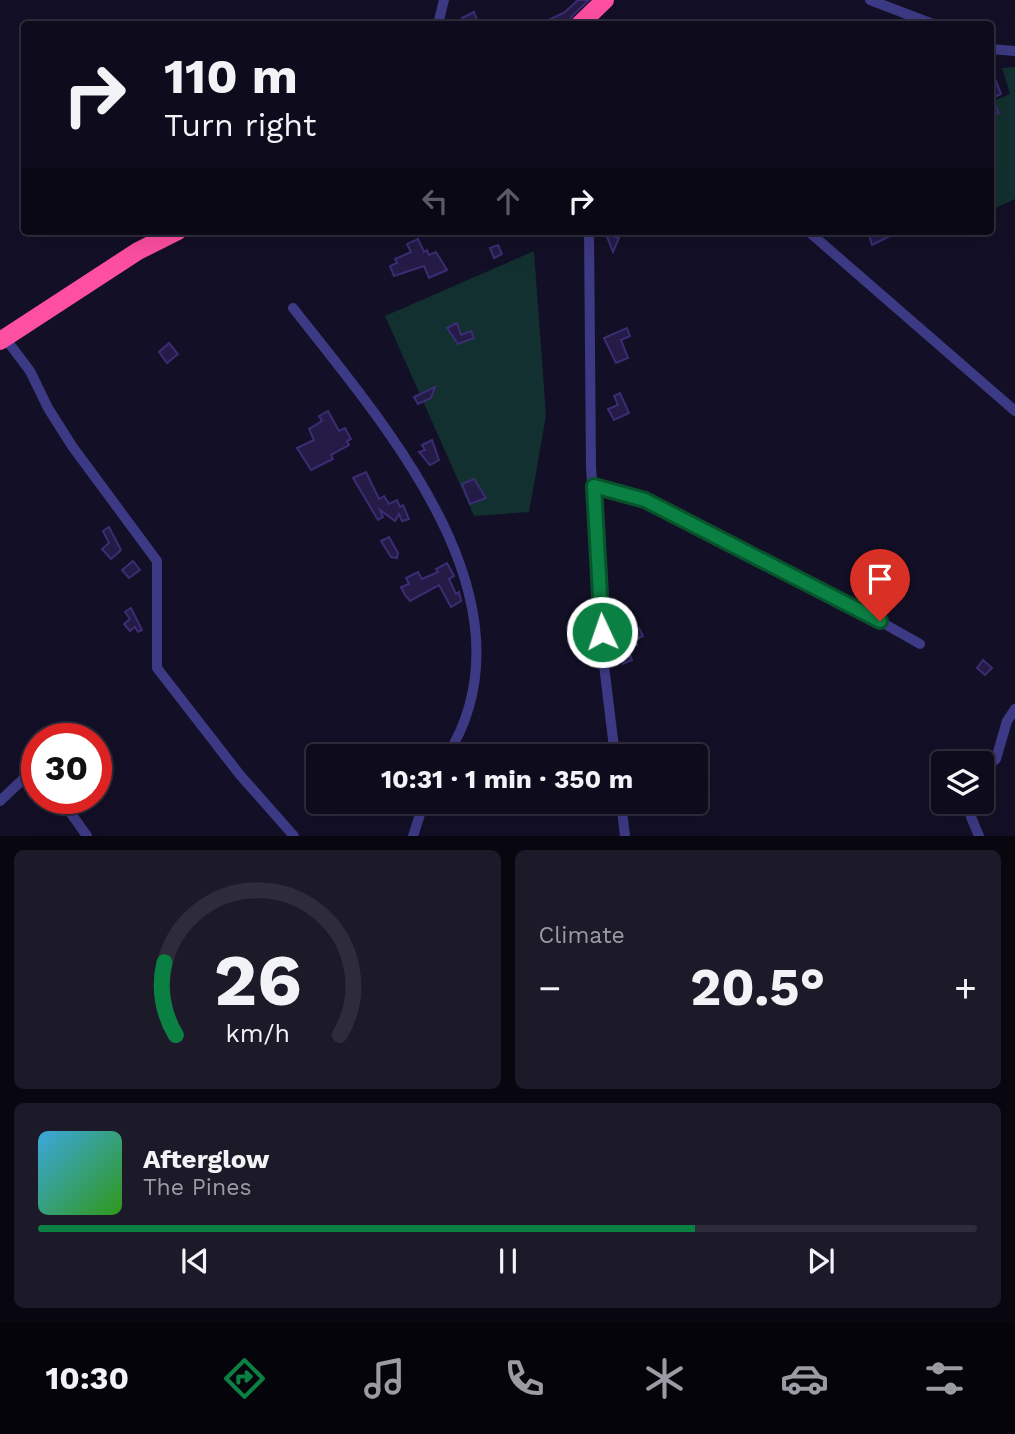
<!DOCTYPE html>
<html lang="en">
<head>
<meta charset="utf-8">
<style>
	body { margin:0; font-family:"Work Sans",sans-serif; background:#1c1929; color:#f1f3f6; height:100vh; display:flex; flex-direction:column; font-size:26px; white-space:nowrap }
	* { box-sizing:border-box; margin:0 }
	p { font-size:23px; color:#9b9ba3 }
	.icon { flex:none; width:38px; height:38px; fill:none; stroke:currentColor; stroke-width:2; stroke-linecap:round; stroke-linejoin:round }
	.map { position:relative; height:836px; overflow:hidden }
	.panel { display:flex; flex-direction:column; gap:14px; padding:14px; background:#08060f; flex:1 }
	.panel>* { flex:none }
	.guide { position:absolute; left:21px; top:21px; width:973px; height:214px; border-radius:7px; box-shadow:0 7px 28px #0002,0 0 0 2px #2e2b3b; background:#0e0b1c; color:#f1f3f6; overflow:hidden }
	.fabs { position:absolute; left:931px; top:751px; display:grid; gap:14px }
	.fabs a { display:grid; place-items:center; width:63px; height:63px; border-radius:7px; background:#0e0b1c; box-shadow:0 7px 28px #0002,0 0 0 2px #2e2b3b; font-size:35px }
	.speed { position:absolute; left:21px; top:723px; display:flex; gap:14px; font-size:35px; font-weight:700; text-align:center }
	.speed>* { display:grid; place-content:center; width:91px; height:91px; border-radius:50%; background:#0e0b1c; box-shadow:0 7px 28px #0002,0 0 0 2px #2e2b3b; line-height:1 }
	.speed .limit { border:10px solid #d22; background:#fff; color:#111 }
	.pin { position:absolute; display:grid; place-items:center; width:60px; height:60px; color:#fff; margin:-72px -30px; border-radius:50% 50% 50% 0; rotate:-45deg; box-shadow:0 0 7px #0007 }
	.pin .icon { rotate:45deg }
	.me { position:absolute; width:77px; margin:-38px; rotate:357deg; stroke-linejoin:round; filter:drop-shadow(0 0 5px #0008) }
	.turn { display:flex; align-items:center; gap:24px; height:147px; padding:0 28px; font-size:32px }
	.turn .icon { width:91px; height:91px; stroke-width:2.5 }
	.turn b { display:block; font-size:49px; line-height:60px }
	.lanes { display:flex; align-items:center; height:66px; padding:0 28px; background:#0003; justify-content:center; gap:35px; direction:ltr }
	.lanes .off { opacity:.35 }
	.big { font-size:52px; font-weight:700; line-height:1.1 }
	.panel .card { flex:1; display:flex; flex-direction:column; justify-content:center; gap:10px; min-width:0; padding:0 24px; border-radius:10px; background:#1c1929 }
	.panel .dial { align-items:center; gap:0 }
	.dial svg { height:182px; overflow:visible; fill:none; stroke:#2e2b3b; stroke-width:7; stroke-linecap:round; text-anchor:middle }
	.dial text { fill:#f1f3f6; stroke:none }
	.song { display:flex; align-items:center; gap:21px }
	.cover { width:84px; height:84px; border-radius:10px; background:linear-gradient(135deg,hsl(200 70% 55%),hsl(110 70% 35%)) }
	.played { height:7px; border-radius:4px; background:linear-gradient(90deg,#0b8043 70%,#2e2b3b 70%) }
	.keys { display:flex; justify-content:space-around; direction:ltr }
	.heat { display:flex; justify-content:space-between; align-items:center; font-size:38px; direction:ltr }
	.panel .tiles { flex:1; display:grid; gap:14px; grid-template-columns:1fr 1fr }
	.card:last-child { grid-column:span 2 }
	.trip { position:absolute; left:306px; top:744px; width:402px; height:70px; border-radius:7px; background:#0e0b1c; box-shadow:0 7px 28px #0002,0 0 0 2px #2e2b3b; font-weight:700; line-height:70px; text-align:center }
	.tab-bar { display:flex; height:112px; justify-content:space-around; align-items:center; background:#06040b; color:#9b9ba3 }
	.tab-bar .icon { width:49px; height:49px }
	.tab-bar .selected { color:#0b8043 }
	.tab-bar b { font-size:32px; color:#f1f3f6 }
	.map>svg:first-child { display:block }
	.green { fill:#12302f }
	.building { fill:#241b47; stroke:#3b2d73; stroke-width:2 }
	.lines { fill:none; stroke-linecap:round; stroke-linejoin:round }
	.street { stroke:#3d3a85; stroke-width:10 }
	.highway { stroke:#ff4fa3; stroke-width:18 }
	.route-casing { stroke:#07532c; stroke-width:18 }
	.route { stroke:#0b8043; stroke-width:12 }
</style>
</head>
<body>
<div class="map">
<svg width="1015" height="836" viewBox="0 0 1015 836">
	<rect width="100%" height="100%" fill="#130f26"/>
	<g class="green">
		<polygon points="1015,67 1015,199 991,210 991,102 1010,94 1002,68"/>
		<polygon points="534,251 546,416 529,512 474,516 385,316"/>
	</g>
	<g class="building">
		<polygon points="578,0 589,0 572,16 569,24 541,24 565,12"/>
		<polygon points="474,12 477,20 465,24 462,18"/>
		<polygon points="990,66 1001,94 992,98 999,113 990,116"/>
		<polygon points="868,231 888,231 890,236 872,245"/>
		<polygon points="606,234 619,238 613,252"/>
		<polygon points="418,239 424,252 427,250 429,255 436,252 447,270 429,278 424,266 394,276 390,266 397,263 395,259 411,252 407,244"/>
		<polygon points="498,245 502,254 494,258 490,248"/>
		<polygon points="457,323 461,335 471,331 474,338 458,344 447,328"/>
		<polygon points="627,328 630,336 621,340 628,358 616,363 604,338"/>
		<polygon points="169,343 178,354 167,363 159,352"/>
		<polygon points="435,387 431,398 418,404 414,397"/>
		<polygon points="620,393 629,413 614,420 608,409 618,405 614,396"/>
		<polygon points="328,411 339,431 345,428 351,439 347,441 349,445 331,455 333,459 311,470 297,448 314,440 309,429 322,421 319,416"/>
		<polygon points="432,440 439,460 430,465 419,452 425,450 422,445"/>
		<polygon points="366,472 379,499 384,496 389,504 397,500 400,507 403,505 409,519 402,521 399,514 395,521 380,510 383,517 378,520 353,478"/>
		<polygon points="474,479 486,498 470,504 462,484"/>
		<polygon points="109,527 121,550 111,559 102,549 109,543 103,531"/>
		<polygon points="389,537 398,553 397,558 391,557 381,541"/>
		<polygon points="133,561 140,570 129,578 122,570"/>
		<polygon points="447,563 454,576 449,579 456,594 459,592 461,601 451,607 439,585 410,601 405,595 401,587 409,584 406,578 418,572 422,579 438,572 436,569"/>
		<polygon points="131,608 142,630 138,632 135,627 130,631 124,624 130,619 125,612"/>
		<polygon points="639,628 643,636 635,640 637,645 627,648 632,660 623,664 621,659 611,664 610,652 619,648 614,638"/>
		<polygon points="983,660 992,668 985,675 977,668"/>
	</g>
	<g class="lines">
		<g class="street">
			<polyline points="870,0 933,24"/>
			<polyline points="438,24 444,0"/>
			<polyline points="990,49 1015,51"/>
			<polyline points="589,231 591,467 603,657 615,756"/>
			<polyline points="808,231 1015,411"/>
			<path d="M293 308C383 423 543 602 447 756"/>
			<polyline points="5,338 30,371 48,408 72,446 157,561 157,668 240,775 294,836"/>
			<polyline points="595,486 645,500 860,610 920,644"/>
			<polyline points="982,771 996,759 1007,721 1015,709"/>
			<polyline points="60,798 87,836"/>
			<polyline points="0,801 37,766"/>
			<polyline points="621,802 625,836"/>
			<polyline points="970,802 971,817 979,836"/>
			<polyline points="413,836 424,802"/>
		</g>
		<g class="highway">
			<polyline points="580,24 605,0"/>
			<polyline points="0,341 138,251 178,231"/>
		</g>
	</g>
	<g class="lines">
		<defs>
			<polyline id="route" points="602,632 594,486 645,500 880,621"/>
		</defs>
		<use href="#route" class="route-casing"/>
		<use href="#route" class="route"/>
	</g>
</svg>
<div class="fabs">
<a><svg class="icon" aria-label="layers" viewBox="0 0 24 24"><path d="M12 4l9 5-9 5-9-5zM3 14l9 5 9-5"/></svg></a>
</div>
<div class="speed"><div class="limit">30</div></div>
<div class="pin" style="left:880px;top:621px;background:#d93025"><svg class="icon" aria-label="arrive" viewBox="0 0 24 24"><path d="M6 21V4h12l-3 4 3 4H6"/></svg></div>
<svg class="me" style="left:602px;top:632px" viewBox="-20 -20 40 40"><circle r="17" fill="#0b8043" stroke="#fff" stroke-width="3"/><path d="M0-11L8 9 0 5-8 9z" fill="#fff"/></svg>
<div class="trip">10:31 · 1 min · 350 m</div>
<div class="guide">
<div class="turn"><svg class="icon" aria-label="right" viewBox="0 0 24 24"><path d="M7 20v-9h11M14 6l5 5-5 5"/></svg><div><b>110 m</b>Turn right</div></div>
<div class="lanes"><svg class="icon off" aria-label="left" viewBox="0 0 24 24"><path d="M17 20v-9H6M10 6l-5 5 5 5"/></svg><svg class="icon off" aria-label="ahead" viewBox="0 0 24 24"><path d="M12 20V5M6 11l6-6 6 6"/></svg><svg class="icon" aria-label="right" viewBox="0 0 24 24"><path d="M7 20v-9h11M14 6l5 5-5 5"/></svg></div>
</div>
</div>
<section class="panel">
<div class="tiles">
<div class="card dial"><svg viewBox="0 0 100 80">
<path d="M14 69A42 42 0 1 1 86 69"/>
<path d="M14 69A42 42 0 0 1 9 37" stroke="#0b8043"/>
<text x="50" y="56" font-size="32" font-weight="700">26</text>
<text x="50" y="72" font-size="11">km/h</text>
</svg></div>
<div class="card"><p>Climate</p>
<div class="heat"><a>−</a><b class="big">20.5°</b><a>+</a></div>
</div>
<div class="card">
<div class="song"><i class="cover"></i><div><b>Afterglow</b><p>The Pines</p></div></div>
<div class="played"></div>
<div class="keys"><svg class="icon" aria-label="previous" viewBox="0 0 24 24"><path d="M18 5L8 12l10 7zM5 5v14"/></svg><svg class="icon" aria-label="pause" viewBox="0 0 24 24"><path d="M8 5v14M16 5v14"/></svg><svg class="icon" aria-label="next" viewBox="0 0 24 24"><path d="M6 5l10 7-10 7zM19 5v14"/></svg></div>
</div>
</div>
</section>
<nav class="tab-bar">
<b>10:30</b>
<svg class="icon selected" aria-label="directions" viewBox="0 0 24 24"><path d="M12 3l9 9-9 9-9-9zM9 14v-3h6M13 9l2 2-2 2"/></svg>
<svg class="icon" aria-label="music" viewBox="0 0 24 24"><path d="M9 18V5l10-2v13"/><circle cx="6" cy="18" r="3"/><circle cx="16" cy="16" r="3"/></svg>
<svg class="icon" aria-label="phone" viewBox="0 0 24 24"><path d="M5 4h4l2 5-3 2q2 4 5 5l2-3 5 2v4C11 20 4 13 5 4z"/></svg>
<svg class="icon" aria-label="climate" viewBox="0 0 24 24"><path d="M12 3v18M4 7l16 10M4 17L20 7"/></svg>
<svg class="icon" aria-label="car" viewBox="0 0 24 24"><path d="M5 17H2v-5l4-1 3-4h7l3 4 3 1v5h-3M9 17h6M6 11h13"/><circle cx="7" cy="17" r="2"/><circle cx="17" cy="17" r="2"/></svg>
<svg class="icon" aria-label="filters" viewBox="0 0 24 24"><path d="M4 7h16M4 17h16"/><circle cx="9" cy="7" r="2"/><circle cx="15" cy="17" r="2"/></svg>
</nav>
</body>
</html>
